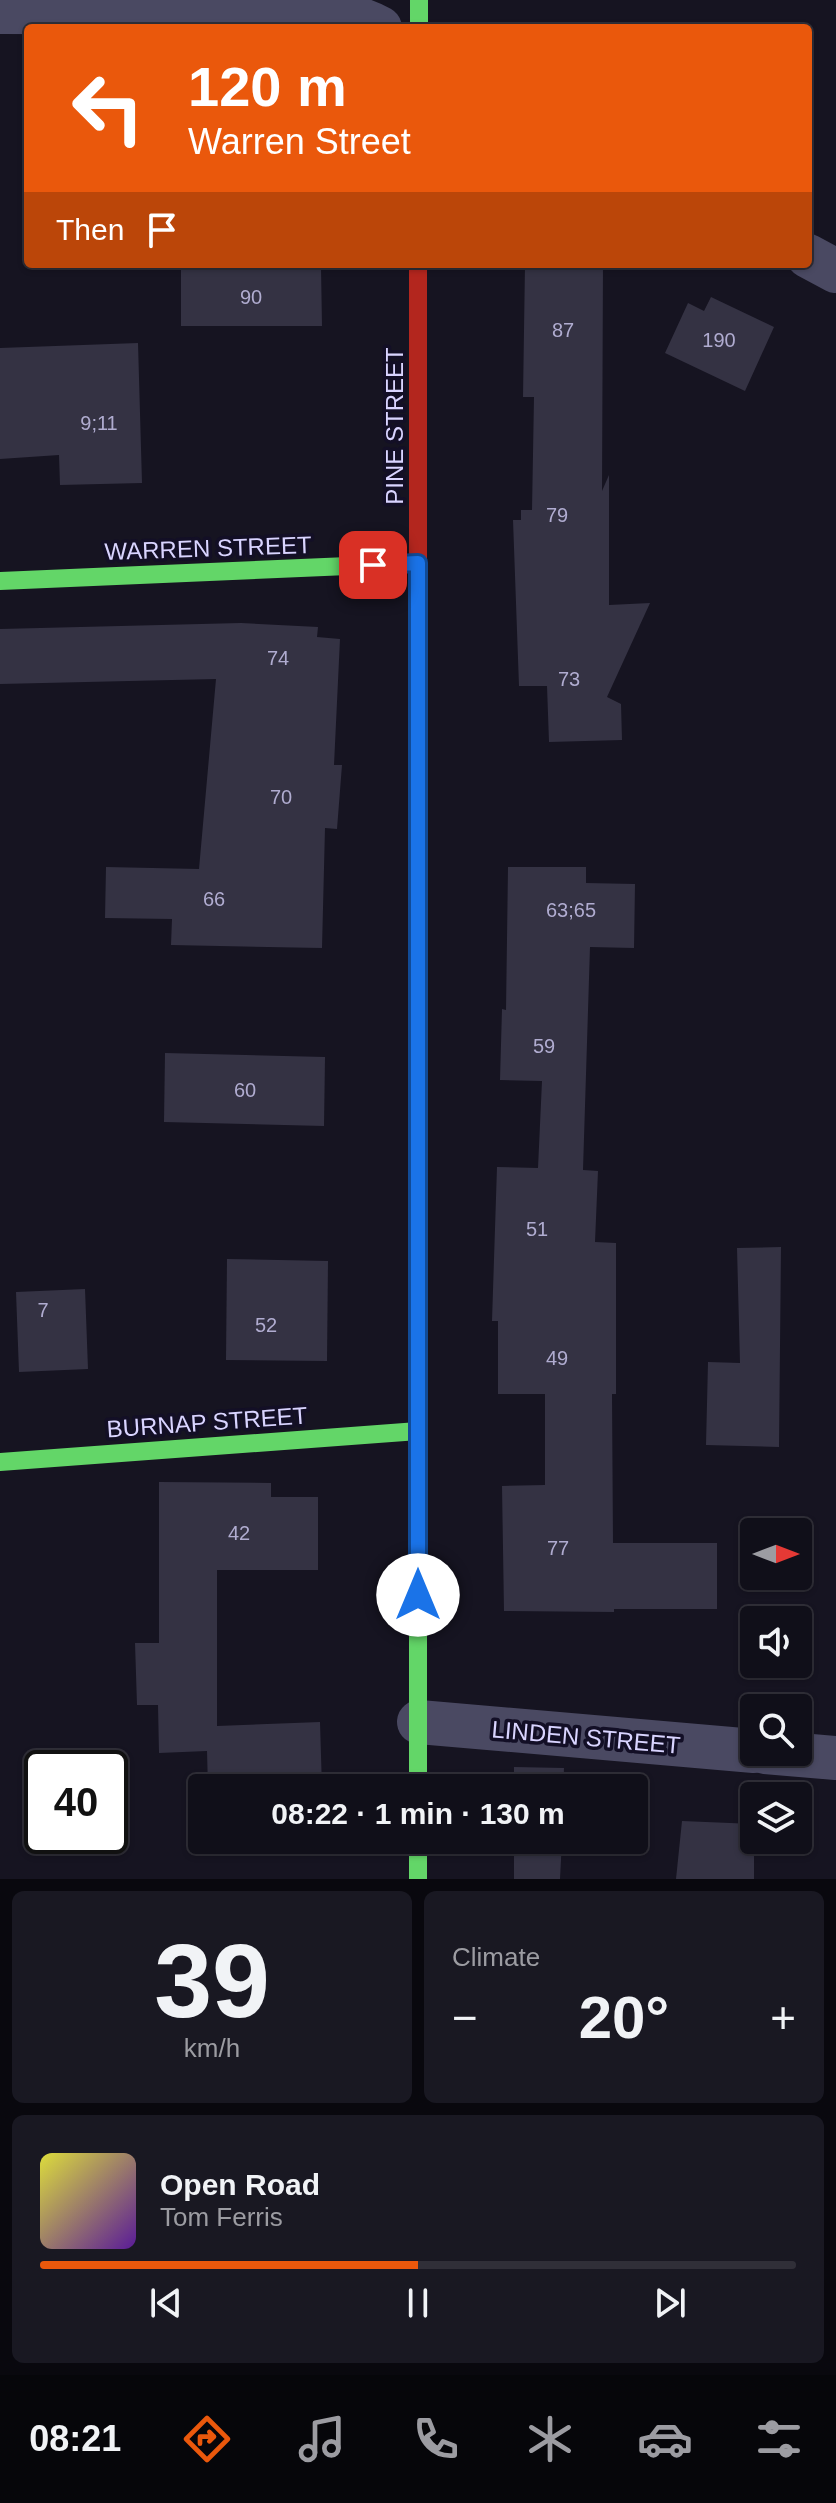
<!DOCTYPE html>
<html lang="en">
<head>
<meta charset="utf-8">
<style>
	body { margin:0; font-family:Arial,sans-serif; background:#191822; color:#f1f3f6; height:100vh; display:flex; flex-direction:column; font-size:30px; white-space:nowrap }
	* { box-sizing:border-box; margin:0 }
	p { font-size:26px; color:#9c9ca2 }
	.icon { flex:none; width:44px; height:44px; fill:none; stroke:currentColor; stroke-width:2; stroke-linecap:round; stroke-linejoin:round }
	.map { position:relative; height:1879px; overflow:hidden }
	.sheet { display:flex; flex-direction:column; gap:12px; padding:12px; background:#09080e; flex:1 }
	.sheet>* { flex:none }
	.guide { position:absolute; left:24px; top:24px; width:788px; height:244px; border-radius:8px; box-shadow:0 2px 6px #0004,0 0 0 2px #302f38; background:#ea580c; color:#fff; overflow:hidden }
	.needle { width:52px; rotate:90deg }
	.controls { position:absolute; left:740px; top:1518px; display:grid; gap:16px }
	.controls a { display:grid; place-items:center; width:72px; height:72px; border-radius:8px; background:#100f19; box-shadow:0 2px 6px #0004,0 0 0 2px #302f38; font-size:40px }
	.speed { position:absolute; left:24px; top:1750px; display:flex; gap:16px; font-size:40px; font-weight:700; text-align:center }
	.speed>* { display:grid; place-content:center; width:104px; height:104px; border-radius:50%; background:#100f19; box-shadow:0 2px 6px #0004,0 0 0 2px #302f38; line-height:1 }
	.speed .limit { border:4px solid #111; border-radius:12px; background:#fff; color:#111 }
	.pin { position:absolute; display:grid; place-items:center; width:68px; height:68px; color:#fff; margin:-34px; border-radius:16px; box-shadow:0 4px 12px #0006 }
	.me { position:absolute; width:88px; margin:-44px; rotate:0deg; stroke-linejoin:round; filter:drop-shadow(0 0 6px #0008) }
	.turn { display:flex; align-items:center; gap:28px; height:168px; padding:0 32px; font-size:36px }
	.turn .icon { width:104px; height:104px; stroke-width:2.5 }
	.turn b { display:block; font-size:56px; line-height:68px }
	.then { display:flex; align-items:center; height:76px; padding:0 32px; background:#0003; gap:16px; font-size:30px }
	.big { font-size:60px; font-weight:800; line-height:1.1 }
	.sheet .widget { flex:1; display:flex; flex-direction:column; justify-content:center; gap:12px; min-width:0; padding:0 28px; border-radius:12px; background:#191822 }
	.sheet .dial { align-items:center; gap:0 }
	.dial b { font-size:104px; line-height:1 }
	.song { display:flex; align-items:center; gap:24px }
	.cover { width:96px; height:96px; border-radius:12px; background:linear-gradient(135deg,hsl(60 70% 55%),hsl(270 70% 35%)) }
	.played { height:8px; border-radius:4px; background:linear-gradient(90deg,#ea580c 50%,#302f38 50%) }
	.keys { display:flex; justify-content:space-around; direction:ltr }
	.heat { display:flex; justify-content:space-between; align-items:center; font-size:44px; direction:ltr }
	.sheet .tiles { flex:1; display:grid; gap:12px; grid-template-columns:1fr 1fr }
	.widget:last-child { grid-column:span 2 }
	.trip { position:absolute; left:188px; top:1774px; width:460px; height:80px; border-radius:8px; background:#100f19; box-shadow:0 2px 6px #0004,0 0 0 2px #302f38; font-weight:800; line-height:80px; text-align:center }
	.menu { display:flex; height:128px; justify-content:space-around; align-items:center; background:#06060a; color:#9c9ca2 }
	.menu .icon { width:56px; height:56px }
	.menu .active { color:#ea580c }
	.menu b { font-size:36px; color:#f1f3f6 }
	.map>svg:first-child { display:block }
	.building { fill:#343243 }
	.lines { fill:none; stroke-linecap:round; stroke-linejoin:round }
	.street { stroke:#4a4962; stroke-width:44 }
	.fast { stroke:#63d668; stroke-width:18 }
	.slow { stroke:#ff974d; stroke-width:18 }
	.jam { stroke:#b3261e; stroke-width:18 }
	.route-casing { stroke:#114b97; stroke-width:20 }
	.route { stroke:#1a73e8; stroke-width:14 }
	.labels { text-anchor:middle; dominant-baseline:central; stroke-width:7; stroke-linejoin:round; paint-order:stroke }
	.number-label { font-size:20px; fill:#b0acd0 }
	.street-label { font-size:24px; fill:#d9d4ff; stroke:#130f26 }
</style>
</head>
<body>
<div class="map">
<svg width="836" height="1879" viewBox="0 0 836 1879">
	<rect width="100%" height="100%" fill="#161421"/>
	<g class="building">
		<polygon points="181,264 239,264 239,267 321,267 322,326 181,326"/>
		<polygon points="525,264 603,264 602,491 609,475 609,605 650,603 607,697 621,704 622,740 549,742 547,686 519,686 513,520 521,520 521,510 532,510 534,397 523,397"/>
		<polygon points="711,297 774,327 745,391 665,353 688,303 704,311"/>
		<polygon points="138,343 142,483 60,485 59,455 0,459 0,348"/>
		<polygon points="241,623 318,627 317,637 340,639 334,765 342,765 337,829 325,828 322,948 171,945 172,919 105,918 106,867 199,869 216,679 0,684 0,629"/>
		<polygon points="508,867 586,867 586,883 635,884 634,948 590,947 583,1170 598,1171 595,1242 616,1243 616,1394 612,1394 613,1543 717,1543 717,1609 614,1609 614,1612 504,1611 502,1486 545,1485 545,1394 498,1394 498,1321 492,1321 497,1167 538,1168 542,1081 500,1080 502,1009 506,1010"/>
		<polygon points="165,1053 325,1057 324,1126 164,1122"/>
		<polygon points="781,1247 779,1447 706,1445 708,1362 740,1363 737,1248"/>
		<polygon points="227,1259 328,1261 327,1361 226,1360"/>
		<polygon points="85,1289 88,1369 19,1372 16,1292"/>
		<polygon points="159,1482 271,1483 271,1497 318,1497 318,1570 217,1570 217,1726 320,1722 322,1788 208,1788 207,1751 159,1753 158,1705 137,1705 135,1643 159,1643"/>
		<polygon points="514,1767 564,1768 563,1788 514,1788"/>
		<polygon points="682,1821 754,1824 754,1879 676,1879"/>
		<polygon points="514,1840 562,1840 560,1879 514,1879"/>
	</g>
	<g class="lines">
		<g class="street">
			<path d="M0 12 324 13C344 14 362 18 380 28"/>
			<polyline points="808,256 836,271"/>
			<polyline points="419,1722 754,1751"/>
			<polyline points="765,1752 836,1758"/>
		</g>
		<g class="fast">
			<polyline points="419,0 419,28"/>
			<polyline points="0,581 418,563"/>
			<polyline points="418,1152 418,1788"/>
			<polyline points="0,1462 418,1431"/>
			<polyline points="418,1840 418,1879"/>
		</g>
		<polyline class="slow" points="418,595 418,1152"/>
		<polyline class="jam" points="418,264 418,595"/>
	</g>
	<g class="lines">
		<defs>
			<polyline id="route" points="373,565 418,563 418,1595"/>
		</defs>
		<use href="#route" class="route-casing"/>
		<use href="#route" class="route"/>
	</g>
	<g class="labels">
		<g class="number-label">
			<text x="251" y="297">90</text>
			<text x="563" y="330">87</text>
			<text x="719" y="340">190</text>
			<text x="99" y="423">9;11</text>
			<text x="557" y="515">79</text>
			<text x="278" y="658">74</text>
			<text x="569" y="679">73</text>
			<text x="281" y="797">70</text>
			<text x="214" y="899">66</text>
			<text x="571" y="910">63;65</text>
			<text x="544" y="1046">59</text>
			<text x="245" y="1090">60</text>
			<text x="537" y="1229">51</text>
			<text x="43" y="1310">7</text>
			<text x="266" y="1325">52</text>
			<text x="557" y="1358">49</text>
			<text x="239" y="1533">42</text>
			<text x="558" y="1548">77</text>
		</g>
		<g class="street-label">
			<text transform="translate(394 426) rotate(-90)">PINE STREET</text>
			<text transform="translate(208 548) rotate(-2)">WARREN STREET</text>
			<text transform="translate(207 1422) rotate(-4)">BURNAP STREET</text>
			<text transform="translate(586 1737) rotate(5)">LINDEN STREET</text>
		</g>
	</g>
</svg>
<div class="controls">
<a><svg class="needle" viewBox="-14 -14 28 28"><path d="M0-13l5 13h-10z" fill="#e53935"/><path d="M0 13l5-13h-10z" fill="#9c9ca2"/></svg></a>
<a><svg class="icon" aria-label="sound" viewBox="0 0 24 24"><path d="M4 9h4l5-4v14l-5-4H4zM17 9q2 3 0 6"/></svg></a>
<a><svg class="icon" aria-label="search" viewBox="0 0 24 24"><circle cx="10" cy="10" r="6"/><path d="M15 15l6 6"/></svg></a>
<a><svg class="icon" aria-label="layers" viewBox="0 0 24 24"><path d="M12 4l9 5-9 5-9-5zM3 14l9 5 9-5"/></svg></a>
</div>
<div class="speed"><div class="limit">40</div></div>
<div class="pin" style="left:373px;top:565px;background:#d93025"><svg class="icon" aria-label="arrive" viewBox="0 0 24 24"><path d="M6 21V4h12l-3 4 3 4H6"/></svg></div>
<svg class="me" style="left:418px;top:1595px" viewBox="-20 -20 40 40"><circle r="19" fill="#fff"/><path d="M0-13L10 11 0 6-10 11z" fill="#1a73e8"/></svg>
<div class="trip">08:22 · 1 min · 130 m</div>
<div class="guide">
<div class="turn"><svg class="icon" aria-label="left" viewBox="0 0 24 24"><path d="M17 20v-9H6M10 6l-5 5 5 5"/></svg><div><b>120 m</b>Warren Street</div></div>
<div class="then">Then<svg class="icon" aria-label="arrive" viewBox="0 0 24 24"><path d="M6 21V4h12l-3 4 3 4H6"/></svg></div>
</div>
</div>
<section class="sheet">
<div class="tiles">
<div class="widget dial"><b>39</b><p>km/h</p></div>
<div class="widget"><p>Climate</p>
<div class="heat"><a>−</a><b class="big">20°</b><a>+</a></div>
</div>
<div class="widget">
<div class="song"><i class="cover"></i><div><b>Open Road</b><p>Tom Ferris</p></div></div>
<div class="played"></div>
<div class="keys"><svg class="icon" aria-label="previous" viewBox="0 0 24 24"><path d="M18 5L8 12l10 7zM5 5v14"/></svg><svg class="icon" aria-label="pause" viewBox="0 0 24 24"><path d="M8 5v14M16 5v14"/></svg><svg class="icon" aria-label="next" viewBox="0 0 24 24"><path d="M6 5l10 7-10 7zM19 5v14"/></svg></div>
</div>
</div>
</section>
<nav class="menu">
<b>08:21</b>
<svg class="icon active" aria-label="directions" viewBox="0 0 24 24"><path d="M12 3l9 9-9 9-9-9zM9 14v-3h6M13 9l2 2-2 2"/></svg>
<svg class="icon" aria-label="music" viewBox="0 0 24 24"><path d="M9 18V5l10-2v13"/><circle cx="6" cy="18" r="3"/><circle cx="16" cy="16" r="3"/></svg>
<svg class="icon" aria-label="phone" viewBox="0 0 24 24"><path d="M5 4h4l2 5-3 2q2 4 5 5l2-3 5 2v4C11 20 4 13 5 4z"/></svg>
<svg class="icon" aria-label="climate" viewBox="0 0 24 24"><path d="M12 3v18M4 7l16 10M4 17L20 7"/></svg>
<svg class="icon" aria-label="car" viewBox="0 0 24 24"><path d="M5 17H2v-5l4-1 3-4h7l3 4 3 1v5h-3M9 17h6M6 11h13"/><circle cx="7" cy="17" r="2"/><circle cx="17" cy="17" r="2"/></svg>
<svg class="icon" aria-label="filters" viewBox="0 0 24 24"><path d="M4 7h16M4 17h16"/><circle cx="9" cy="7" r="2"/><circle cx="15" cy="17" r="2"/></svg>
</nav>
</body>
</html>
